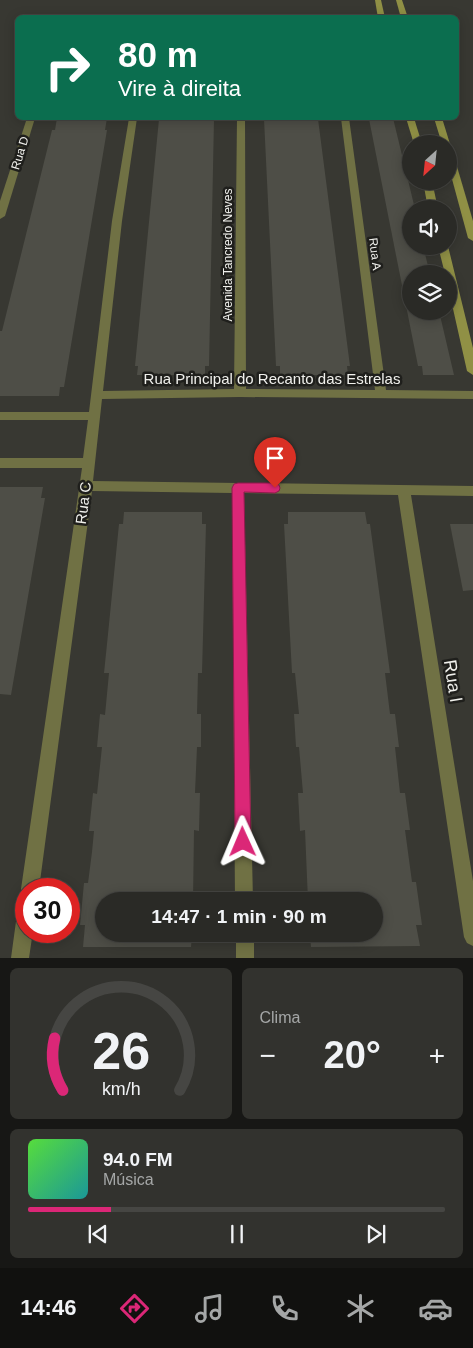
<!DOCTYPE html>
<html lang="pt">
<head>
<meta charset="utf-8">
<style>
	body { margin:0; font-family:Helvetica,sans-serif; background:#32322e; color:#f1f3f6; height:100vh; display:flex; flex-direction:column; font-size:19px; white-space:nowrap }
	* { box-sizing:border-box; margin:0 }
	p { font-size:16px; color:#a5a7a7 }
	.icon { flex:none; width:28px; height:28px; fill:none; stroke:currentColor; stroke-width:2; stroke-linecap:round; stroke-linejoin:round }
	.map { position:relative; height:958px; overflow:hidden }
	.panel { display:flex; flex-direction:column; gap:10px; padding:10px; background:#171715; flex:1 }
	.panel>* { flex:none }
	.guide { position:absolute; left:15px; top:15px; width:444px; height:105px; border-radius:8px; box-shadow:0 2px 12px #0003,0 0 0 1px #464643; background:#0b6e4f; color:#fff; overflow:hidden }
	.needle { width:32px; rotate:207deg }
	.controls { position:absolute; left:402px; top:135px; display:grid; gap:10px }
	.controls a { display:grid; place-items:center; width:55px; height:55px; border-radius:50%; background:#2a2a26; box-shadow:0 2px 12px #0003,0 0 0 1px #464643; font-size:25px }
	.speed { position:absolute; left:15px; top:878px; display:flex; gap:10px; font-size:25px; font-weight:700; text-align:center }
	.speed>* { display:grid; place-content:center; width:65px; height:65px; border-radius:50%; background:#2a2a26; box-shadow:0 2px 12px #0003,0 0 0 1px #464643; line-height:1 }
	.speed .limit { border:8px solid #d22; background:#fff; color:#111 }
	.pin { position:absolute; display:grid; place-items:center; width:42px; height:42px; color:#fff; margin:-51px -21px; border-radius:50% 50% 50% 0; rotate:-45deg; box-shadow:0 0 5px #0007 }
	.pin .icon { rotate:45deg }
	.me { position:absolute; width:55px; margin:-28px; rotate:359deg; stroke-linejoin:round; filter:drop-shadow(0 0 4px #0008) }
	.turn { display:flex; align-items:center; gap:18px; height:105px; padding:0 20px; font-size:22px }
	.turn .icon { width:65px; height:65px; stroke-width:2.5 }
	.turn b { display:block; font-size:35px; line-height:42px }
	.big { font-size:38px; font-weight:700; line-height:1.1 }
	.panel .tile { flex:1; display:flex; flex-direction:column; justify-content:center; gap:8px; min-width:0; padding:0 18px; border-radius:8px; background:#32322e }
	.panel .dial { align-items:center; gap:0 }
	.dial svg { height:130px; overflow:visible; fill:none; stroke:#464643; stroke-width:7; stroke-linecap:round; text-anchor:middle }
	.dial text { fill:#f1f3f6; stroke:none }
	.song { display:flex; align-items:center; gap:15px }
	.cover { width:60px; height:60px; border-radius:8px; background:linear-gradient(135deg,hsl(110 70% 55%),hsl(180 70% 35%)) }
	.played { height:5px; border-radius:2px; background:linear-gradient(90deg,#db2777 20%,#464643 20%) }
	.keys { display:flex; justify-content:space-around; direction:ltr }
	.heat { display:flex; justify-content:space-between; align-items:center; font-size:28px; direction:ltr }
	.panel .tiles { flex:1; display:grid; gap:10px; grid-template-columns:1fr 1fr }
	.tile:last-child { grid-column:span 2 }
	.trip { position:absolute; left:95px; top:892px; width:288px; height:50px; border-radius:25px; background:#2a2a26; box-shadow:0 2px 12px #0003,0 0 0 1px #464643; font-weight:700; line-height:50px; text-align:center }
	.dock { display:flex; height:80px; justify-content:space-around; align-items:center; background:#11110f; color:#a5a7a7 }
	.dock .icon { width:35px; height:35px }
	.dock .on { color:#db2777 }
	.dock b { font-size:22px; color:#f1f3f6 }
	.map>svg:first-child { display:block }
	.building { fill:#4e4e47 }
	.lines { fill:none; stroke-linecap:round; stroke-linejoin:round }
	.street { fill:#707144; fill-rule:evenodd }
	.secondary { fill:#909045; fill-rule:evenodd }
	.route { fill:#db2777; stroke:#8e194d }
	.labels { text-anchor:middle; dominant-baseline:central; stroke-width:5; stroke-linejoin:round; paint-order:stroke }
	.far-street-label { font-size:12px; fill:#f0f0ec; stroke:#1f1f1c }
	.street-label { font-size:15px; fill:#f0f0ec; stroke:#1f1f1c }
	.near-street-label { font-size:18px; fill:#f0f0ec; stroke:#1f1f1c }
</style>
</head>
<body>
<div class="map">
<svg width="473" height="958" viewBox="0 0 473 958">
	<rect width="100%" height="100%" fill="#383832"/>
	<g class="building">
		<polygon points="57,118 107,118 105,130 107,130 64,387 60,387 59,396 0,396 0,331 2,331 52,130 55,130"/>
		<polygon points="162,118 214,119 209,366 205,366 205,375 137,375 138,366 135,366 159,119"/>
		<polygon points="266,118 318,119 350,366 347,366 348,375 280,375 280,366 276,366 264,119"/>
		<polygon points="371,118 393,118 415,209 411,209 411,246 423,246 430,274 411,274 411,311 439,311 454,375 423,375 422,366 418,366 369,119"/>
		<polygon points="0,487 43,487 41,498 45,498 11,695 0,694"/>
		<polygon points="124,512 202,512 202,524 206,524 202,673 198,673 197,714 201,714 201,747 197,747 195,793 200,793 199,831 194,830 193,901 104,901 104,934 192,934 191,947 83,947 85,925 80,925 84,883 88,883 92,852 94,831 89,831 93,793 97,794 102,747 97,747 100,714 105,715 109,673 104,673 107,644 119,524 123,524"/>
		<polygon points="288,512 365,512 367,524 370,524 390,673 385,673 390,714 395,714 399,747 395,747 400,793 405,793 410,830 405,830 412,882 416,882 422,925 416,925 420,946 311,947 310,934 374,934 374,901 308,901 305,830 300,831 298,793 303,793 299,747 296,747 294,714 299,714 295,673 292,673 284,524 288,524"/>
		<polygon points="450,524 473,524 473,590 463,591"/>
	</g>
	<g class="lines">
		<g class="street">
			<polygon points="27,118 35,118 5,216 0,219 0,201"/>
			<polygon points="129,118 137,118 122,221 103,391 234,389 237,118 245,118 246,389 375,390 341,118 349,118 386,390 473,391 473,399 240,397 102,399 93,481 473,486 473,496 411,495 473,881 473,946 467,943 464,937 398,495 244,493 253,901 235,901 232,493 92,491 39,889 26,889 26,896 24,895 21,889 82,468 0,468 0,458 83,458 88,420 0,420 0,412 89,412 112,221"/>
			<polygon points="26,905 26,931 33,931 29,958 11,958 17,914 20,908"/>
			<rect x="236" y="934" width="18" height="24"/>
		</g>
		<g class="secondary">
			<polygon points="375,0 381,0 385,18 378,18"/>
			<polygon points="396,0 402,0 408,18 401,18"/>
			<polygon points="406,118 414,118 422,144 414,144"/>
			<polygon points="434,118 442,118 450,144 449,146 449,144 442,144"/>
			<polygon points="449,150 453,153 473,221 473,241 468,238 449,168"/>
			<polygon points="423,181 432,181 438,209 428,209"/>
			<polygon points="438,246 448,246 473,348 473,375 467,371 449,291 449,274 445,274"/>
		</g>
	</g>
	<polygon class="route" points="238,483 275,483 279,485 280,488 279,491 275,493 244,492 251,842 249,848 243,850 238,848 235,842 232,488 234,484"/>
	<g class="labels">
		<g class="far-street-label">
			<text transform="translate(20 153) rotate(-73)">Rua D</text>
			<text transform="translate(375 254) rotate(83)">Rua A</text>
			<text transform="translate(228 255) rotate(-90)">Avenida Tancredo Neves</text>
		</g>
		<g class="street-label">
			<text x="272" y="378">Rua Principal do Recanto das Estrelas</text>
			<text transform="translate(83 503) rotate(-83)">Rua C</text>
		</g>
		<g class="near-street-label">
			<text transform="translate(453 681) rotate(81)">Rua I</text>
		</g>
	</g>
</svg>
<div class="controls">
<a><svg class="needle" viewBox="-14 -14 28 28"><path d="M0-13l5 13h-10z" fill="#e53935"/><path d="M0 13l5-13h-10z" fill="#a5a7a7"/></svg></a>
<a><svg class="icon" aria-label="sound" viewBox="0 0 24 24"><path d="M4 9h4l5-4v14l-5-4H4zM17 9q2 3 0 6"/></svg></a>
<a><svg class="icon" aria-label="layers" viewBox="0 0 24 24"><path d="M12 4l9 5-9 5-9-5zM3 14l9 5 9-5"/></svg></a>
</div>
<div class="speed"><div class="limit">30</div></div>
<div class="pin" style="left:275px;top:488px;background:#d93025"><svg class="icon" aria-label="arrive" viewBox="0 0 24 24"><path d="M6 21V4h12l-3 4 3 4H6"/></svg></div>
<svg class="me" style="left:243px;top:842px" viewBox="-20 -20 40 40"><path d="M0-17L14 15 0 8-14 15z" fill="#db2777" stroke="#fff" stroke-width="4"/></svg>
<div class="trip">14:47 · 1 min · 90 m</div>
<div class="guide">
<div class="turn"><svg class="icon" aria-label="right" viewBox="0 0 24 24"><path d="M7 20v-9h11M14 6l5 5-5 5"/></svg><div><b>80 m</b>Vire à direita</div></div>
</div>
</div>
<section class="panel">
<div class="tiles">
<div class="tile dial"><svg viewBox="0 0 100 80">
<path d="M14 69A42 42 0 1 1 86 69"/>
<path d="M14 69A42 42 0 0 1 9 37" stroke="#db2777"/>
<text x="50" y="56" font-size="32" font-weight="700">26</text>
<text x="50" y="72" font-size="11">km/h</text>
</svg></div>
<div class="tile"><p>Clima</p>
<div class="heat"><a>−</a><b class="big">20°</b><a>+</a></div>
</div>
<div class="tile">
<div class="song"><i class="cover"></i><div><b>94.0 FM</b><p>Música</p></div></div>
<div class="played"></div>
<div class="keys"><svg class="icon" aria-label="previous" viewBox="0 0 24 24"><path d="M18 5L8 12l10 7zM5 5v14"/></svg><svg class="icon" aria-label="pause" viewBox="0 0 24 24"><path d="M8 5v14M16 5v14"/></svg><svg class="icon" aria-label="next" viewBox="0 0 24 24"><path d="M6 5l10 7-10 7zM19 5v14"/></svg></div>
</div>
</div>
</section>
<nav class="dock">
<b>14:46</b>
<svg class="icon on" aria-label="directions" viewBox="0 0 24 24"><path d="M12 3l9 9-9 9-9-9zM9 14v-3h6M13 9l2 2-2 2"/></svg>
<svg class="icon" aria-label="music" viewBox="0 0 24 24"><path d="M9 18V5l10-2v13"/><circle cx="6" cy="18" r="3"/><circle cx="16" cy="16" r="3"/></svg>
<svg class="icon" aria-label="phone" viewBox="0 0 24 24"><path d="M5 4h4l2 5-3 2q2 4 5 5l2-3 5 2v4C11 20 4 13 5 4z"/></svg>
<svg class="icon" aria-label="climate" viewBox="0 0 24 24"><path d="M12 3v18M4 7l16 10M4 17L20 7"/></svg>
<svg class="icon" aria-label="car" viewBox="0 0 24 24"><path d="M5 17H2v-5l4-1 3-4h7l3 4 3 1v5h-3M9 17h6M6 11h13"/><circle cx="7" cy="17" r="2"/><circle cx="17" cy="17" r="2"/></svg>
</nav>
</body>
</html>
